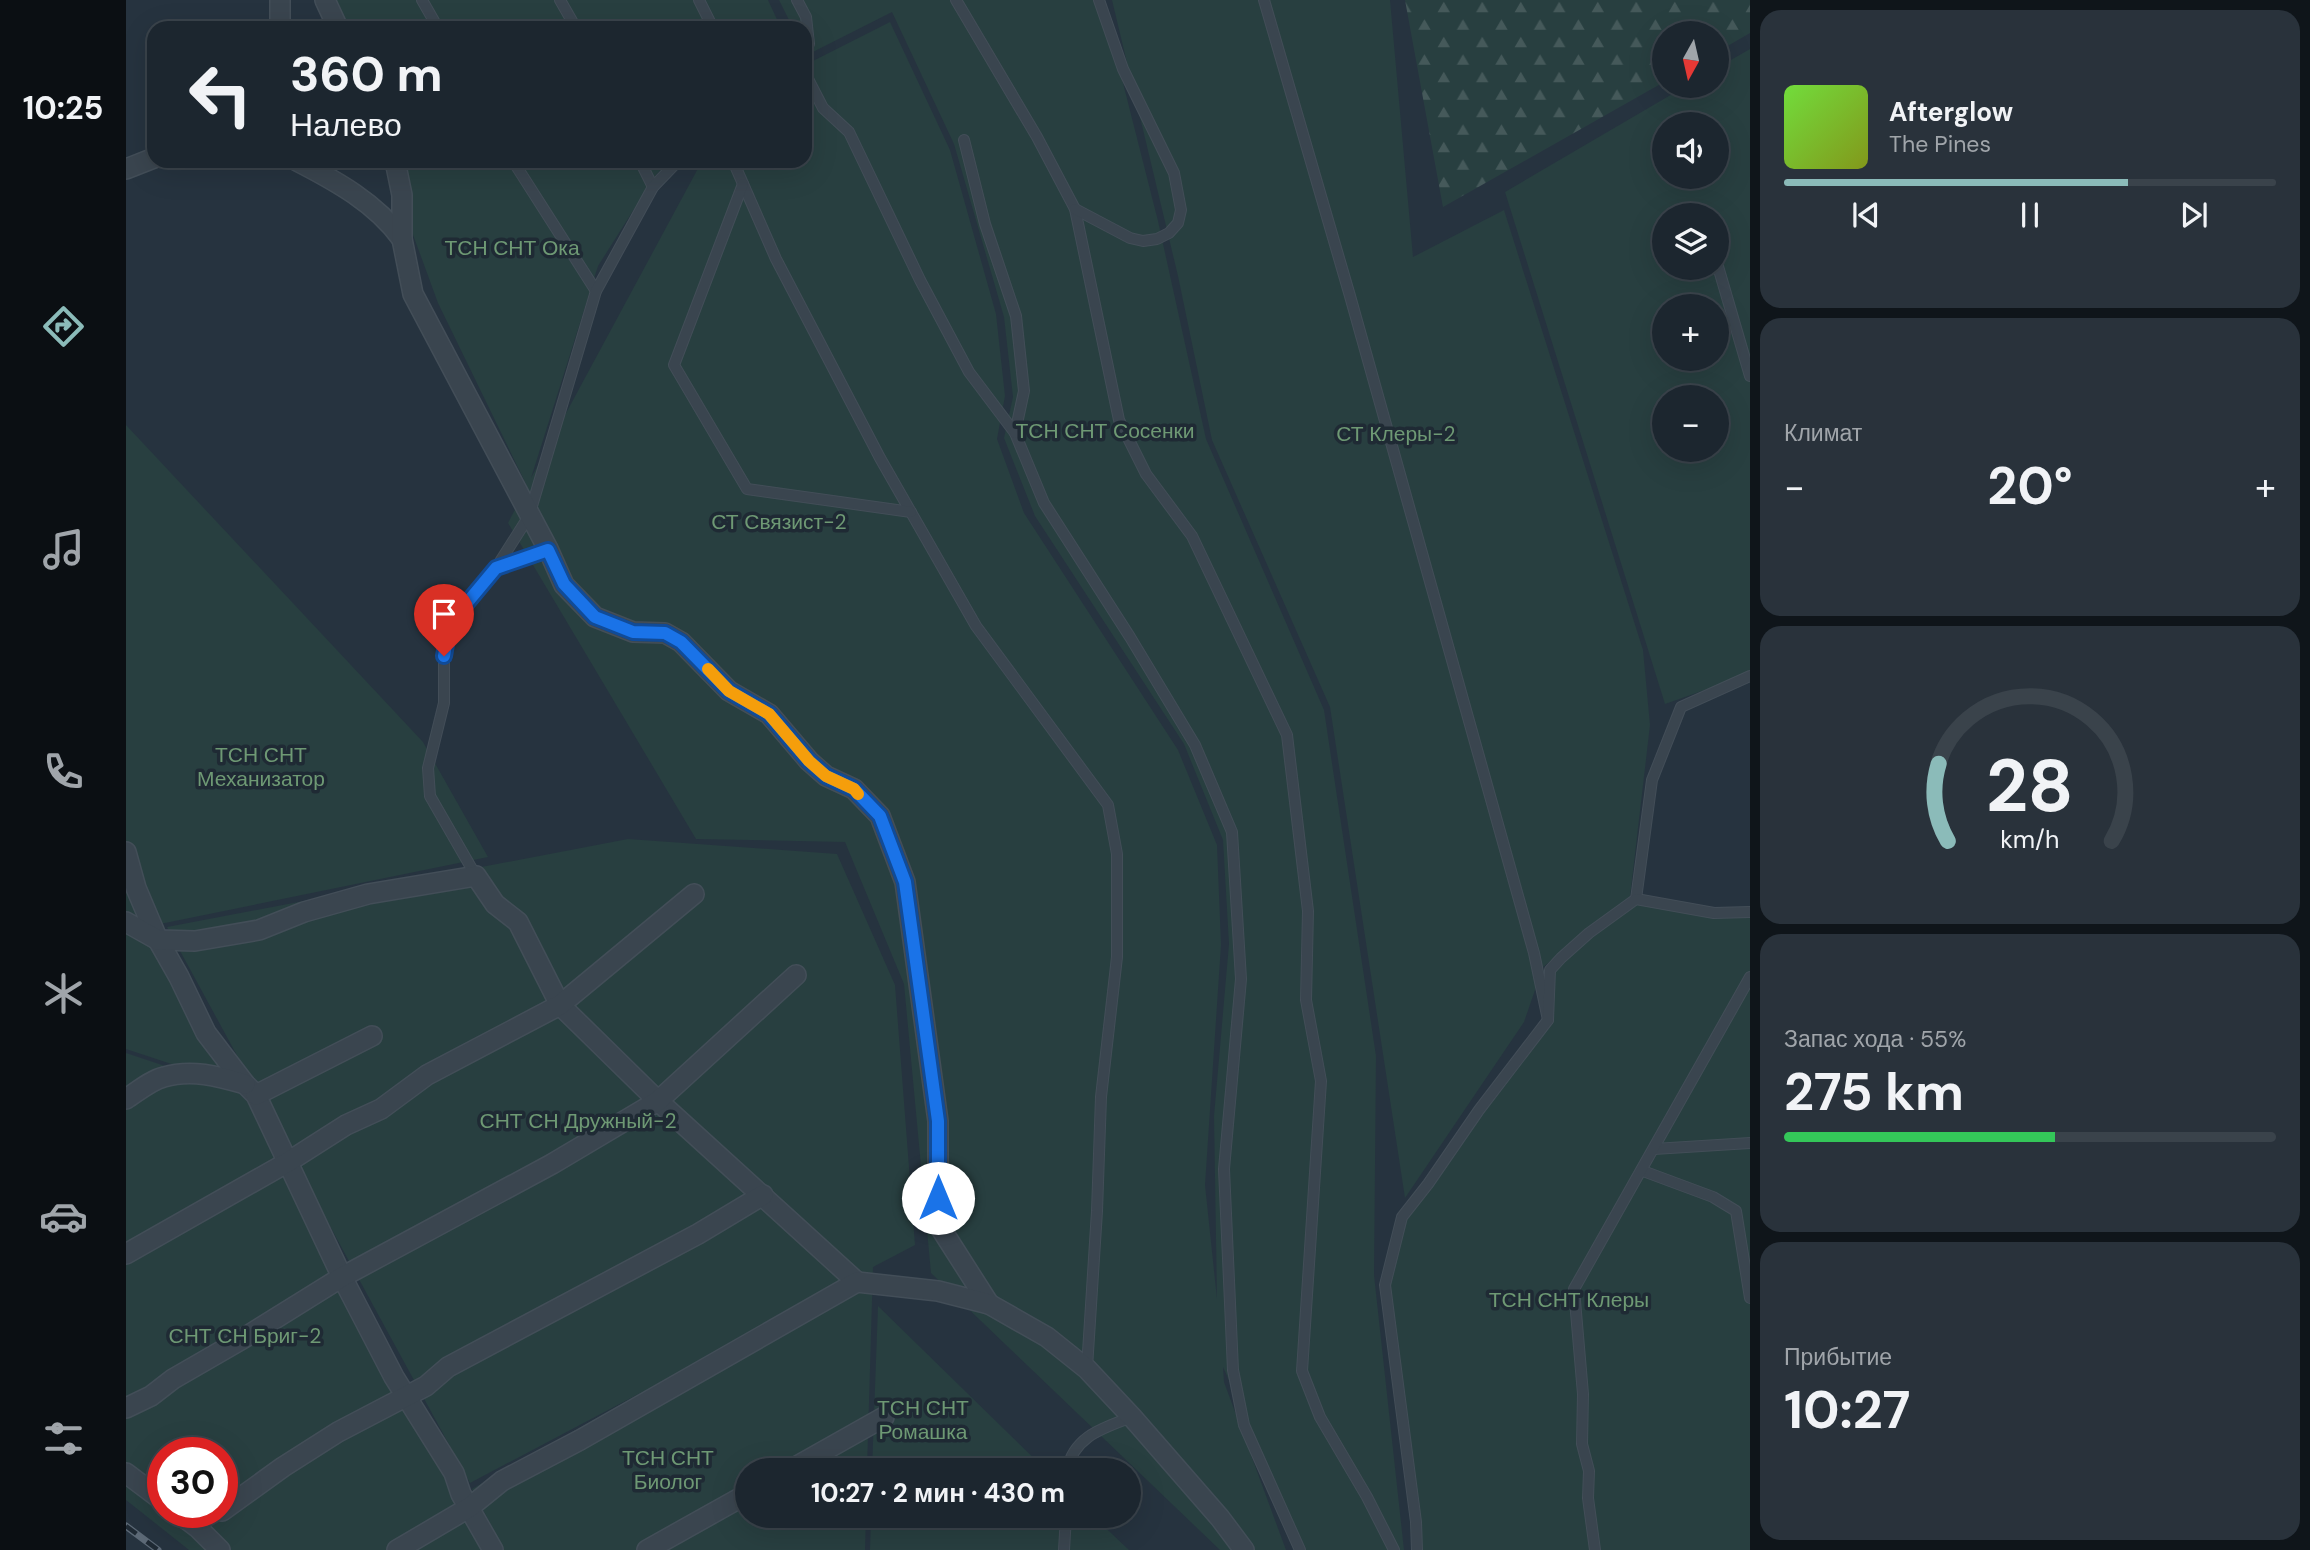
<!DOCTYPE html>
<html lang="ru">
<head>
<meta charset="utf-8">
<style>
	body { margin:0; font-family:"DM Sans",sans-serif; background:#29323b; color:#f1f3f6; height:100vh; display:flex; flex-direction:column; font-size:26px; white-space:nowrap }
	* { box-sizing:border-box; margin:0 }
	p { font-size:23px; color:#a0a5aa }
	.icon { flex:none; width:38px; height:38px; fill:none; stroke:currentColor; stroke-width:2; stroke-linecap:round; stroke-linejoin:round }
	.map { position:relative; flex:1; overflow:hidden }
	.panel { display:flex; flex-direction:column; gap:10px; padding:10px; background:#0f151a; width:560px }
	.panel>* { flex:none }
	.top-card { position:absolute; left:21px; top:21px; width:665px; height:147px; border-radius:21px; box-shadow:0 7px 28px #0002,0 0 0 2px #3a434b; background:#1c262f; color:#f1f3f6; overflow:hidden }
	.needle { width:46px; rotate:188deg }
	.fabs { position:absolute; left:1526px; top:21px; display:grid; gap:14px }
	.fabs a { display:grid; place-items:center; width:77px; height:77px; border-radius:50%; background:#1c262f; box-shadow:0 7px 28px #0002,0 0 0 2px #3a434b; font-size:35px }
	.speed { position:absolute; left:21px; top:1437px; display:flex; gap:14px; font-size:35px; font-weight:700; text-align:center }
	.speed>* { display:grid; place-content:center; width:91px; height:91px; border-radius:50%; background:#1c262f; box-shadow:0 7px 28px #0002,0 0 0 2px #3a434b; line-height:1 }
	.speed .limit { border:10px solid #d22; background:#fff; color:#111 }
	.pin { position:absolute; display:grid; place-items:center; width:60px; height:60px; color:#fff; margin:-72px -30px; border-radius:50% 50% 50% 0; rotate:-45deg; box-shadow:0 0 7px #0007 }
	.pin .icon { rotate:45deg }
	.me { position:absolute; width:77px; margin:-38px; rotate:0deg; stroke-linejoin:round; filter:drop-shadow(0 0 5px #0008) }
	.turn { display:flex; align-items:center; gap:24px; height:147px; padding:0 28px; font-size:32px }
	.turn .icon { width:91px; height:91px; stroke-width:2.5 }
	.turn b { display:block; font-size:49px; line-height:60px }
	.big { font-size:52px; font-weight:700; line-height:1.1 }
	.panel .card { flex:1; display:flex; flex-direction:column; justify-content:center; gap:10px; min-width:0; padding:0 24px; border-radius:21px; background:#29323b }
	.panel .dial { align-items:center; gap:0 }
	.dial svg { height:182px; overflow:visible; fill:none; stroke:#3a434b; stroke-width:7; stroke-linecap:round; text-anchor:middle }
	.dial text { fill:#f1f3f6; stroke:none }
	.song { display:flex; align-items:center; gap:21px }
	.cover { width:84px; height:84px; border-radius:10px; background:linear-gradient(135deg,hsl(100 70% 55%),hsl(70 70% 35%)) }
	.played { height:7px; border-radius:4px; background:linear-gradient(90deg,#8bbbb9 70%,#3a434b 70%) }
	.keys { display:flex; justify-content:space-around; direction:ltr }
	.heat { display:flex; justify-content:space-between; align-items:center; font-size:38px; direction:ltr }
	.charge { height:10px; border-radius:5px; background:linear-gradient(90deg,#34c759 55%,#3a434b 0) }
	.trip { position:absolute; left:609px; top:1458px; width:406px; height:70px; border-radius:35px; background:#1c262f; box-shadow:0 7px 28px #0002,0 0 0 2px #3a434b; font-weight:700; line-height:70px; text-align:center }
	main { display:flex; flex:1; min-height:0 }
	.dock { display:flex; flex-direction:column; width:126px; justify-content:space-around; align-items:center; background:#0b0f13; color:#a0a5aa }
	.dock .icon { width:49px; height:49px }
	.dock .on { color:#8bbbb9 }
	.dock b { font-size:32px; color:#f1f3f6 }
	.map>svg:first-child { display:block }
	.green { fill:#283f40; fill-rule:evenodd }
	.forest { fill:url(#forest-firs) }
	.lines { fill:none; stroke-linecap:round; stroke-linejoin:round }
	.service-casing { stroke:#434e58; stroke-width:12 }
	.minor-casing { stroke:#434e58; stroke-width:22 }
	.service { stroke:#3a454f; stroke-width:10 }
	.minor { stroke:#3a454f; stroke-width:19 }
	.rail-casing { stroke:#5c6976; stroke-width:7 }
	.rail { stroke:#1f2a34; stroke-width:4.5; stroke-dasharray:13; stroke-linecap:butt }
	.route-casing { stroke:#114b97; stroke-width:18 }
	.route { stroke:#1a73e8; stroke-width:12 }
	.slow { stroke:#f59e0b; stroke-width:12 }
	.labels { text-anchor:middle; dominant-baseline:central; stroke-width:7; stroke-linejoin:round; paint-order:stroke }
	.park-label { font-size:21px; fill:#6e9974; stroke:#1f2a34 }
</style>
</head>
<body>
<main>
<nav class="dock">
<b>10:25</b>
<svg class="icon on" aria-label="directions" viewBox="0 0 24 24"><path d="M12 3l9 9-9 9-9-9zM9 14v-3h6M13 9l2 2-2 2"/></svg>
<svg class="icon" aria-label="music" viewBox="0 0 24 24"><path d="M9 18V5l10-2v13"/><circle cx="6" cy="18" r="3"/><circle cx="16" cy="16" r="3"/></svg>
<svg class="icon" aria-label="phone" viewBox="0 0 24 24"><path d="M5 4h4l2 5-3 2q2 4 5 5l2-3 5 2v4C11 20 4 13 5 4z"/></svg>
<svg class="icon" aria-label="climate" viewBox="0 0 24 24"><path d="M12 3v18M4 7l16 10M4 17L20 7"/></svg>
<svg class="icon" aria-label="car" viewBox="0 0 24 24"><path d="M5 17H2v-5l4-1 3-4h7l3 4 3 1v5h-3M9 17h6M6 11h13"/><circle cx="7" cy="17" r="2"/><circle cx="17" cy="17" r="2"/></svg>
<svg class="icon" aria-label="filters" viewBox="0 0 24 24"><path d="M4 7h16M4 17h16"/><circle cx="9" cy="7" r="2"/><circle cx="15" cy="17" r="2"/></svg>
</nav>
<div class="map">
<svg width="1624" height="1550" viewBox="0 0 1624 1550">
	<defs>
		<pattern id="forest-firs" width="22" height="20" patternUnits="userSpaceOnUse" patternTransform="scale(1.75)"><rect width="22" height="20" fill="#283f40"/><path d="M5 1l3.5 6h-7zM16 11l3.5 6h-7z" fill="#45595a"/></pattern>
	</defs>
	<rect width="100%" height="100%" fill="#26333f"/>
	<g class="green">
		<polygon points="200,0 642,0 655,28 210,28"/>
		<polygon points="653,0 976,0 1032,221 1080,439 1198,710 1250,1056 1248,1275 1278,1550 1180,1550 1097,1367 1098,1382 1160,1550 1094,1550 805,1273 778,984 719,842 570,839 382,523 401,486 312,303 260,161 543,161 529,176 472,266 405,478 576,161 679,161 679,65 764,22 824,150 870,314 879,396 871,439 898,513 1052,750 1091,845 1095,945 1079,1185 1091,1299 1088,1116 1103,944 1097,840 1058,744 909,516 878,438 887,397 878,317 828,144 766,12 681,55 679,28 667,28"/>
		<polygon points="986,0 1264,0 1287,257 1378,210 1517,650 1524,725 1504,897 1417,967 1398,1022 1279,1198 1204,707 1086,440 1052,276"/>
		<path d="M1624 49V674L1539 704 1379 192 1560 86H1591V68ZM1538 124H1591V177H1538ZM1538 215H1591V268H1538ZM1538 306H1591V359H1538ZM1538 397H1591V450H1538Z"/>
		<polygon points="0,425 297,742 362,857 34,924 0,911"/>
		<polygon points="502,839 711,854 769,985 789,1245 747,1267 741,1470 621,1470 621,1516 740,1516 739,1550 378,1550 346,1489 518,1391 344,1483 41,927"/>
		<polygon points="1510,899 1588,913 1624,912 1624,1550 1287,1550 1260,1291 1276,1217 1422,1020 1424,970"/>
		<polygon points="0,916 35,929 115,1087 0,1049"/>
		<path d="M0 1053 123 1094 373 1550H63L0 1500ZM37 1452H96V1512H37Z"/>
		<polygon points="752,1306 920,1470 746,1470"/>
		<polygon points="745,1516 967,1516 1003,1550 744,1550"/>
	</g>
	<polygon class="forest" points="1279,0 1624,0 1624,33 1591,52 1591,33 1538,33 1538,82 1317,207"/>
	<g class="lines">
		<defs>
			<g id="service">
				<polyline points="296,0 312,28"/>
				<polyline points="434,0 450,28"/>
				<polyline points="573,0 587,28"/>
				<polyline points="671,0 680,17 683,44 679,48"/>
				<polyline points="830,0 911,137 949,209 993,420 1020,474 1066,536 1161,735 1182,911 1180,1000 1195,1081 1176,1371 1194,1417 1241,1497 1268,1550"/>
				<polyline points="1138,0 1224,296 1408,953 1422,1020"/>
				<polyline points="679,73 697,108 723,132 794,280 843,372 889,433 918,503 1004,637 1069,745 1106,832 1115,979 1098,1169 1107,1370 1118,1425 1174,1550"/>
				<polyline points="838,140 859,224 890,316 898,391 889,433"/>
				<polyline points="387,161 470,291"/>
				<polyline points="514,161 527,187"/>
				<polyline points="607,161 650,259 754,458 850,626 982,805 991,854 991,957 975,1097 971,1211 961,1368"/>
				<polyline points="617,184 548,365 621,489 785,512"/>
				<polyline points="949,209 1004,238 1017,241 1031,239 1043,233 1052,223 1055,210 1048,173 997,69 973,0"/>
				<polyline points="1591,263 1624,376"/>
				<polyline points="370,567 422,549"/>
				<polyline points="350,876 304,796 302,768 318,703 318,656 322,633 340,604 370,568 403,516 470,291 527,187 552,161"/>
				<polyline points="1510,899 1526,780 1555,707 1624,676"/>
				<polyline points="1528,1149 1624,1143"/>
				<polyline points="1517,1171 1587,1197 1610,1211 1624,1298"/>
				<path d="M941 1470C948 1436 977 1428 1006 1417"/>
				<polyline points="938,1550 940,1516"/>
				<polyline points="1291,1550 1290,1522 1259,1285 1276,1217 1302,1184 1353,1110 1422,1020 1424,970 1435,958 1463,933 1510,899 1588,913 1624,912"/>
				<polyline points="1469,1550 1462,1498 1463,1471 1456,1444 1457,1394 1448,1289 1624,977"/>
			</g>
			<g id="minor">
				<polyline points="199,0 212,28"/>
				<polyline points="154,28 154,0"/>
				<path d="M171 161C210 181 250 203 276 239"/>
				<polyline points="269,161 276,195 276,239 287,294 422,549 438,585 469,617 507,632 539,633 555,642 603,691 643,714 683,761 700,776 728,789 754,816 779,882 812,1121 812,1224 863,1304"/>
				<polyline points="0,169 28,158"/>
				<polyline points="0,852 10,888 32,940 53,977 80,1033 119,1084 130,1095 216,1277 268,1377 328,1473 335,1494 367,1550"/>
				<polyline points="0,922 32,940 69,941 133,930 178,912 242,894 350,876 369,904 392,922 434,1005 532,1101 731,1282"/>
				<polyline points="130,1095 246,1036"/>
				<path d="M0 1099C11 1092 25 1080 38 1077 65 1069 92 1076 119 1084"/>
				<polyline points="0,1254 162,1162 220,1125 255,1109 301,1075 434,1005 568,894"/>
				<polyline points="0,1408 25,1396 47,1379 118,1338 216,1277 426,1164 532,1101 670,975"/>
				<polyline points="664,1470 758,1417"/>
				<polyline points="0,1473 37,1501"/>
				<polyline points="96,1511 157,1467 212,1432 300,1386 322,1367 572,1234 637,1195"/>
				<polyline points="51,1512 72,1528 94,1550"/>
				<polyline points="271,1550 344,1507 376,1481 454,1440 731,1282 812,1291 863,1304 921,1337 961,1369 1006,1417 1094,1518 1118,1550"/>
				<polyline points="521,1550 621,1494"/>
			</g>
		</defs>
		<use href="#service" class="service-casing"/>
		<use href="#minor" class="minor-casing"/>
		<use href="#service" class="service"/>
		<use href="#minor" class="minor"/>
		<defs>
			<polyline id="rail" points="0,1526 32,1550"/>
		</defs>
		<use href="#rail" class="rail-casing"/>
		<use href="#rail" class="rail"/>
	</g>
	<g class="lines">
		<defs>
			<polyline id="route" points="318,656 322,633 340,604 370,568 422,550 438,584 469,617 507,632 539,633 555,642 603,691 643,714 683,761 700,776 728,789 754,816 779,882 812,1121 812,1198"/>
		</defs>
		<use href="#route" class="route-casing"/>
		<use href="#route" class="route"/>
		<polyline class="slow" points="582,669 603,691 643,714 683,761 700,776 728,789 732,794"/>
	</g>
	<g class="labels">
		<g class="park-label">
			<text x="386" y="248">ТСН СНТ Ока</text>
			<text x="979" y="431">ТСН СНТ Сосенки</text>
			<text x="1270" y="434">СТ Клеры-2</text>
			<text x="653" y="522">СТ Связист-2</text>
			<text x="135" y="755">ТСН СНТ<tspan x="135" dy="24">Механизатор</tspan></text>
			<text x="452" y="1121">СНТ СН Дружный-2</text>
			<text x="1443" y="1300">ТСН СНТ Клеры</text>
			<text x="119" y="1336">СНТ СН Бриг-2</text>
			<text x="797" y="1408">ТСН СНТ<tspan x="797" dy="24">Ромашка</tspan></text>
			<text x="542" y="1458">ТСН СНТ<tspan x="542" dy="24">Биолог</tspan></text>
		</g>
	</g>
</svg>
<div class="fabs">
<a><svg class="needle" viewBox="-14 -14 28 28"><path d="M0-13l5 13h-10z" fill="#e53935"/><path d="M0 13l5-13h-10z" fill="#a0a5aa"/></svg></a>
<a><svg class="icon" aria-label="sound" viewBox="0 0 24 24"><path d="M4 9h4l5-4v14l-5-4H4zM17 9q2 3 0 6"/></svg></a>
<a><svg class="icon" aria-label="layers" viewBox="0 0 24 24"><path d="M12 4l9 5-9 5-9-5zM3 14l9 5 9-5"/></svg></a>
<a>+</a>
<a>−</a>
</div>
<div class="speed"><div class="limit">30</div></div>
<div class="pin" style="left:318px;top:656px;background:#d93025"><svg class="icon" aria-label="arrive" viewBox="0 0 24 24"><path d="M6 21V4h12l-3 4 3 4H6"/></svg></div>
<svg class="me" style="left:812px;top:1198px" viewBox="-20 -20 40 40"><circle r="19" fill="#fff"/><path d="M0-13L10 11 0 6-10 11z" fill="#1a73e8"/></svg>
<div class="trip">10:27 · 2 мин · 430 m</div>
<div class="top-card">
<div class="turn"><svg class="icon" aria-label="left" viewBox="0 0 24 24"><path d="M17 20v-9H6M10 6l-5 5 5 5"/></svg><div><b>360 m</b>Налево</div></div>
</div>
</div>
<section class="panel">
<div class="card">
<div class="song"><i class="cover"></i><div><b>Afterglow</b><p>The Pines</p></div></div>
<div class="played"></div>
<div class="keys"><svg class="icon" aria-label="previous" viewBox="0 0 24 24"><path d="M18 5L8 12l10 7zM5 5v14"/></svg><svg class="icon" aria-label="pause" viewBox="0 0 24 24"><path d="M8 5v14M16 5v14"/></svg><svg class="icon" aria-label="next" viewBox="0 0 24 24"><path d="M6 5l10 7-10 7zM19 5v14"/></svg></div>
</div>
<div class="card"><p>Климат</p>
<div class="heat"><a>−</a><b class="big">20°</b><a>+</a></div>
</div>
<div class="card dial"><svg viewBox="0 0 100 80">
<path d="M14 69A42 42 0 1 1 86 69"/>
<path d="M14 69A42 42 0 0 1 10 35" stroke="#8bbbb9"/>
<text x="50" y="56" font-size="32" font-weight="700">28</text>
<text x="50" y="72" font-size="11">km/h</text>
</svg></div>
<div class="card"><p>Запас хода · 55%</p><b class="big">275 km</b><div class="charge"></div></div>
<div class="card"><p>Прибытие</p><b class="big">10:27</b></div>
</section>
</main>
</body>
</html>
